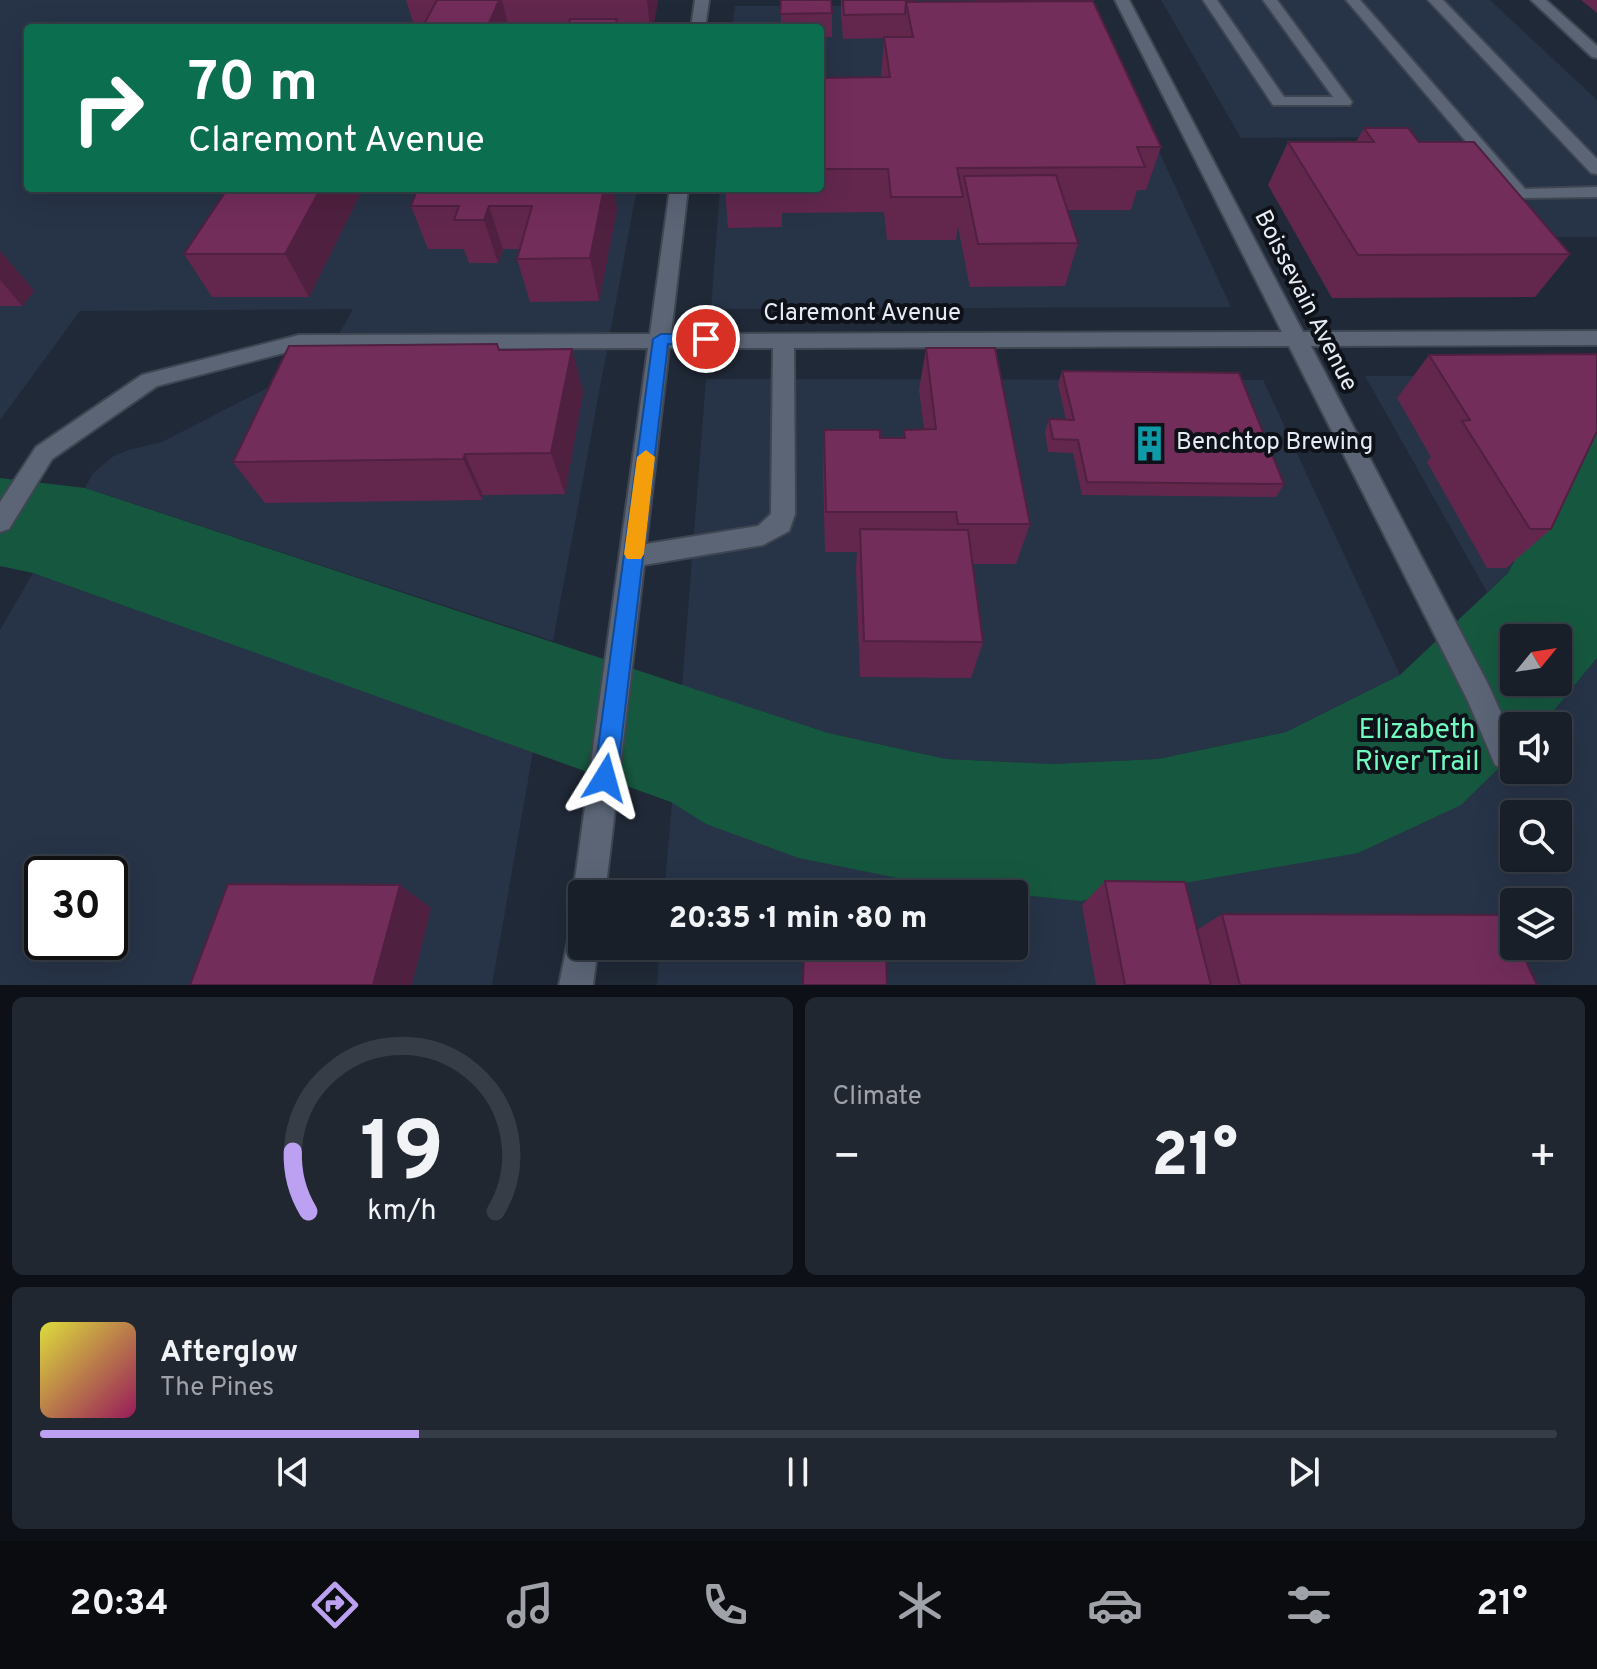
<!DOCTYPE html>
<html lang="en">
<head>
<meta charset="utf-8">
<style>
	body { margin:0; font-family:Overpass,sans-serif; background:#212731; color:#f1f3f6; height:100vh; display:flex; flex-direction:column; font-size:30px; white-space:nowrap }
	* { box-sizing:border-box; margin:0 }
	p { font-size:26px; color:#9fa2a8 }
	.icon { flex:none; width:44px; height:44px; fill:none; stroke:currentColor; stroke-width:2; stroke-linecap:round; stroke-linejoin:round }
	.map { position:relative; height:985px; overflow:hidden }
	.drawer { display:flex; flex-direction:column; gap:12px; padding:12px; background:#0d1117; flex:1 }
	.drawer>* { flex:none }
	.hud { position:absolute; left:24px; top:24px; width:800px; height:168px; border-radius:8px; box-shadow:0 8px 32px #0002,0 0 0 2px #363d46; background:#0b6e4f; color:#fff; overflow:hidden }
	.needle { width:52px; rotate:60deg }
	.fabs { position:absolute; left:1500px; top:624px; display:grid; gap:16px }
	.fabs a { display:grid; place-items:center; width:72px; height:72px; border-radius:8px; background:#181f29; box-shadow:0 8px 32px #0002,0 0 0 2px #363d46; font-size:40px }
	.speed { position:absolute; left:24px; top:856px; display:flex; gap:16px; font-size:40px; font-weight:700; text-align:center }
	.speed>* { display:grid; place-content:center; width:104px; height:104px; border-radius:50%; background:#181f29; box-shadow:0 8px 32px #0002,0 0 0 2px #363d46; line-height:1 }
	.speed .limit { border:4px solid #111; border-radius:12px; background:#fff; color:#111 }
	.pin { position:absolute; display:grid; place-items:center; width:68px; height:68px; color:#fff; margin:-34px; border:4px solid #fff; border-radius:50%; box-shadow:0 2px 8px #0007 }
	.me { position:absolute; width:88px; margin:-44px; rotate:8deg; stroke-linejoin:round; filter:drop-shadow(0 0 6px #0008) }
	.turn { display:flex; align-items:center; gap:28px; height:168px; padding:0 32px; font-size:36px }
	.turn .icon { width:104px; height:104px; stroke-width:2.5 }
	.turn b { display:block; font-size:56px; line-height:68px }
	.big { font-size:60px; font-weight:800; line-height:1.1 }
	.drawer .widget { flex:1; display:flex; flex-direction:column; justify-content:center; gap:12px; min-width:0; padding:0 28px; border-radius:12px; background:#212731 }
	.drawer .dial { align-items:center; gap:0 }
	.dial svg { height:208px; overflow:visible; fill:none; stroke:#363d46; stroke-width:7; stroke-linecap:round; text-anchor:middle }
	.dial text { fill:#f1f3f6; stroke:none }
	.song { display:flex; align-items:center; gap:24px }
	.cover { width:96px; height:96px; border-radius:12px; background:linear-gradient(135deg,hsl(60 70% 55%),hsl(330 70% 35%)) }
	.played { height:8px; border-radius:4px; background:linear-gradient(90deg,#bca0f2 25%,#363d46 25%) }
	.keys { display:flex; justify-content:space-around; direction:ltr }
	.heat { display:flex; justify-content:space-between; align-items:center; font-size:44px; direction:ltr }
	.drawer .tiles { flex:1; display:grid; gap:12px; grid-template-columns:1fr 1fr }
	.widget:last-child { grid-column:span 2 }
	.trip { position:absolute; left:568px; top:880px; width:460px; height:80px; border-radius:8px; background:#181f29; box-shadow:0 8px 32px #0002,0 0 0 2px #363d46; font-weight:800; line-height:80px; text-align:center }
	.tab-bar { display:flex; height:128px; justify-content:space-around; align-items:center; background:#0a0c10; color:#9fa2a8 }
	.tab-bar .icon { width:56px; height:56px }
	.tab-bar .selected { color:#bca0f2 }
	.tab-bar b { font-size:36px; color:#f1f3f6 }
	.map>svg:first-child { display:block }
	.built { fill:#273347; fill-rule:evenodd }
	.green { fill:#16583f; fill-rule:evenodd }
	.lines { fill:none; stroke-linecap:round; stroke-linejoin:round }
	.minor-casing { stroke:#3f4652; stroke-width:4 }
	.minor { fill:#5b6576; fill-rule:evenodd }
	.wall { fill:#63274e }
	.shaded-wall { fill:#502040 }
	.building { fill:#732d5b; stroke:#502040; stroke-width:2 }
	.route { fill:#1a73e8; stroke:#114b97; stroke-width:2 }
	.slow { fill:#f59e0b }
	.labels { text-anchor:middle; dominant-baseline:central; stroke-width:8; stroke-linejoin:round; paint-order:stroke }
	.street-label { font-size:24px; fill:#e6ecf6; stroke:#0e1218 }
	.poi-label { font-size:24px; fill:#e6ecf6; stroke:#0e1218; text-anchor:start }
	.near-park-label { font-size:28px; fill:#71f9c0; stroke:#0e1218 }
</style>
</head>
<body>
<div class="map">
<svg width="1597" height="985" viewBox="0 0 1597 985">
	<rect width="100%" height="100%" fill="#202937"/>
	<g class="built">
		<polygon points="0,0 528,0 516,28 28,28 28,188 637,188 553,641 85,488 93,473 112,457 128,450 162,442 269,387 314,379 353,309 80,311 0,420"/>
		<polygon points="911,0 1089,0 1231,307 711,309 720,188 820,188 820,28 732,28 735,6 911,6"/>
		<polygon points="1161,0 1490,0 1597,100 1597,237 1490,237 1411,137 1241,138"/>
		<polygon points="1365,376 1571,376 1547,500 1508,573 1487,592"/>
		<polygon points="706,379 1263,380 1400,675 1286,732 1158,759 1052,764 946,759 828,733 682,687"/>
		<path d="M33 573 533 752 492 985H0V630ZM42 874H110V942H42Z"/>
		<path d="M1597 658V985H657L660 946H1014V894L1080 901 1514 753V770H1558V726H1541ZM1514 814H1558V858H1514ZM1514 902H1558V946H1514Z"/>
		<polygon points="672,802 706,824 942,887 1012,894 664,894"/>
	</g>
	<path class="green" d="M1597 376V658L1541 726H1514V753L1461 805 1358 853 1080 901 942 887 799 858 706 824 671 802 33 573 0 566V478L85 488 828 733 946 759 1052 764 1158 759 1286 732 1400 675 1508 573 1547 500ZM1514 638H1558V682H1514Z"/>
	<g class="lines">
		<defs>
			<g id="minor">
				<polygon points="695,0 709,0 705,28 691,28"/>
				<path d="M1115 0H1129L1303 332 1597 331V345L1311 346 1489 686 1514 742V766L1505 769 1495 765 1468 701 1289 346 794 348 795 514 789 531 763 545 644 565 605 894H582V907L578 905 573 894 648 348 299 349 157 386 52 459 9 529 0 532V502L36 447 142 375 299 335 650 334 670 188H688L671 334 1282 332ZM669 348H773L771 514 758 526 646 544Z"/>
				<polygon points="1203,0 1217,0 1284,97 1333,97 1263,0 1277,0 1352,102 1350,105 1273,105"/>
				<polygon points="1346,0 1360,0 1525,189 1597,187 1597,197 1514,198"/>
				<polygon points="1428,0 1443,0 1597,159 1597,174 1591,173"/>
				<polygon points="1531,0 1546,0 1597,46 1597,58 1592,57"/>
				<polygon points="582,926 582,946 598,946 593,985 559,985 570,931"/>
			</g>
		</defs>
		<use href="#minor" class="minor-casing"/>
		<use href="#minor" class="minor"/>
	</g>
	<g class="wall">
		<polygon points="406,0 658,0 653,28 415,28"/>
		<polygon points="781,0 832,13 832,37 820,37 820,28 781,28"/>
		<polygon points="841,0 914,0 914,2 1070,0 1161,147 1146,190 1137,190 1131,210 1067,210 1078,243 1065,286 970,287 958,227 956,240 887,240 884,212 782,213 782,227 728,228 725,188 820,188 820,78 881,77 884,38 843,39 841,12"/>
		<polygon points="1581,0 1597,0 1597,13"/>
		<polygon points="1364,128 1419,142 1570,254 1535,297 1332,298 1268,185 1288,142 1356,142"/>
		<polygon points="363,188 309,297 212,297 184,254"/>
		<polygon points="418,188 617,209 599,301 530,302 517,259 519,249 503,249 498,263 469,263 464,249 428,249 411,206"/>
		<polygon points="0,251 34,291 22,306 0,306"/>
		<polygon points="926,348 1030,524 1016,564 972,564 983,642 971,678 860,677 856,569 857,552 825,552 823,472 824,430 880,438 903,438 904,430 924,429 919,390"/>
		<polygon points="572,349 583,392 565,494 483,495 482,500 265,503 233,462 499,350"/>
		<polygon points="1429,355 1551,529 1506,568 1487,568 1427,462 1431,457 1397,398"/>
		<polygon points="1062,371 1284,484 1276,497 1082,495 1073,453 1048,452 1045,432 1049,419 1066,420 1058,384"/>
		<polygon points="1105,881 1197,930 1222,914 1537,985 1096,985 1082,905"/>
	</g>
	<g class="shaded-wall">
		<polygon points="493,0 502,0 509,28 487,28"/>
		<polygon points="647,0 658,0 653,28 650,28"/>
		<polygon points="321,188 363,188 309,297 285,254"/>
		<polygon points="604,188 613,188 617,209 599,301 590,258"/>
		<polygon points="489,206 503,249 498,263 484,220"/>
		<polygon points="0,251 34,291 22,306 0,280"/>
		<polygon points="572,349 583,392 565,494 551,453"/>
		<polygon points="465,454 483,495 482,500 463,459"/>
		<polygon points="400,885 431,908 412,985 373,985"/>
	</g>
	<g class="building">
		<polygon points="437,0 499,0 487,28 422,28"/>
		<polygon points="781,0 831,0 832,13 780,14"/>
		<polygon points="843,0 914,0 914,2 906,2 905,14 844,15"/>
		<rect x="976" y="0" width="94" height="1"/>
		<polygon points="1093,1 1161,147 1137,147 1145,167 957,168 963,197 891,197 888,169 820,169 820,78 890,77 884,37 913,37 906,2"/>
		<polygon points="570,19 617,19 615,26 621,26 620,28 568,28"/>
		<polygon points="1364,128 1408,128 1419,142 1474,142 1570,254 1358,255 1288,142 1374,142"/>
		<polygon points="1056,175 1078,243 978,244 964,176"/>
		<polygon points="228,188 321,188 285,254 184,254"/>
		<polygon points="418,188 604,188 590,258 517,259 532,206 489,206 484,220 454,220 459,206 411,206"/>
		<polygon points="497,344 499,350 572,349 551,453 465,454 463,459 233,462 289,346"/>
		<polygon points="926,348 995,348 1030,524 958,524 956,512 826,512 824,430 880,430 880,438 905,438 904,430 936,429"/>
		<polygon points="1597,354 1597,431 1551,529 1530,529 1462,421 1470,420 1429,355"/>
		<polygon points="1062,371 1239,373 1284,484 1087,482 1078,440 1053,439 1049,419 1074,420"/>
		<polygon points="860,529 968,530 983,642 864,641"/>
		<polygon points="1105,881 1185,882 1211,985 1125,985"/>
		<polygon points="228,884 400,885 373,985 190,985"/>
		<polygon points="1222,914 1505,915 1514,935 1514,946 1519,946 1537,985 1240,985"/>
		<polygon points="804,946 886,946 887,985 803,985"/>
	</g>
	<polygon class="route" points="661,334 706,334 713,339 706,345 668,344 617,778 613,786 605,789 597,786 594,778 653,339"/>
	<polygon class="slow" points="646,450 655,457 644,554 641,559 627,559 624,554 637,457"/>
	<defs>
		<symbol id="building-bare" viewBox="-9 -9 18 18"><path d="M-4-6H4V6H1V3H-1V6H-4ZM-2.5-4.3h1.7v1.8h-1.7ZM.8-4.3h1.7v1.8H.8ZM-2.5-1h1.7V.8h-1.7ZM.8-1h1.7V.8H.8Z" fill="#0f9aa8" stroke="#0e1218" stroke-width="2.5" paint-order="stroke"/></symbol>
	</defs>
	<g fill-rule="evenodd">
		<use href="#building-bare" x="1124" y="418" width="51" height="51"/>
	</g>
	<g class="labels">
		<g class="street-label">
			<text transform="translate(1305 301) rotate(63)">Boissevain Avenue</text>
			<text x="862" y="314">Claremont Avenue</text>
		</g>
		<g class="poi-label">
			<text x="1176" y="443">Benchtop Brewing</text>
		</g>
		<g class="near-park-label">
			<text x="1417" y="731">Elizabeth<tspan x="1417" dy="32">River Trail</tspan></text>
		</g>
	</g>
</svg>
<div class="fabs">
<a><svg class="needle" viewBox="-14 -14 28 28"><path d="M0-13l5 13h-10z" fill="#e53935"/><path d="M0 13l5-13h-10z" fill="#9fa2a8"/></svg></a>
<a><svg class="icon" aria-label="sound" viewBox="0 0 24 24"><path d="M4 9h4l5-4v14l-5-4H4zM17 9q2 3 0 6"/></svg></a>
<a><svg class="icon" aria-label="search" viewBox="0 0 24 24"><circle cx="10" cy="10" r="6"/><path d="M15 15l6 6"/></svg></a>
<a><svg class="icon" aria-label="layers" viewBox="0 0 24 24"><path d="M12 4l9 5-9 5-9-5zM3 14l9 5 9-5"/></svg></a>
</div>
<div class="speed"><div class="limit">30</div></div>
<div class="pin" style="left:706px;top:339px;background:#d93025"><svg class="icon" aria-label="arrive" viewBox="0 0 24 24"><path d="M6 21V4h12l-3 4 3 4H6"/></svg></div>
<svg class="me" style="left:605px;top:778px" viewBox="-20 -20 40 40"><path d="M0-17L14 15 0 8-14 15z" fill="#1a73e8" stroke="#fff" stroke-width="4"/></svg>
<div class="trip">20:35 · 1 min · 80 m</div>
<div class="hud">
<div class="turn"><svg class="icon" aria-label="right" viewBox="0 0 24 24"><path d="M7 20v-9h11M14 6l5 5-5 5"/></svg><div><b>70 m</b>Claremont Avenue</div></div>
</div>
</div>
<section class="drawer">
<div class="tiles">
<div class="widget dial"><svg viewBox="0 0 100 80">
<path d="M14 69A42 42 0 1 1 86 69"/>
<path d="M14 69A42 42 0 0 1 8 46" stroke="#bca0f2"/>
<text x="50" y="56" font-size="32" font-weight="700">19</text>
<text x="50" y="72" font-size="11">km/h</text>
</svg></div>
<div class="widget"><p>Climate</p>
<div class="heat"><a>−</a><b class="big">21°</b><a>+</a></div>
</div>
<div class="widget">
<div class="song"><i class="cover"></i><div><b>Afterglow</b><p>The Pines</p></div></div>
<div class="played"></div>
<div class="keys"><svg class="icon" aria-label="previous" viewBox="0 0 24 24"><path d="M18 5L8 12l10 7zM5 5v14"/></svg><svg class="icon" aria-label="pause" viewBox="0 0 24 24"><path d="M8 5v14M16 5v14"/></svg><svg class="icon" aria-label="next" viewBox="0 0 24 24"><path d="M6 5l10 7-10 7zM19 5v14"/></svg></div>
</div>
</div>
</section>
<nav class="tab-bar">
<b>20:34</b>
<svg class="icon selected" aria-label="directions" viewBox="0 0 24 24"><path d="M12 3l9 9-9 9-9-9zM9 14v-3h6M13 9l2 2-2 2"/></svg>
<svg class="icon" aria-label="music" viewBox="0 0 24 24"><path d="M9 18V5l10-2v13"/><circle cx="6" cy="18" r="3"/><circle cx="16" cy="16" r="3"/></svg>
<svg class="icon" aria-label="phone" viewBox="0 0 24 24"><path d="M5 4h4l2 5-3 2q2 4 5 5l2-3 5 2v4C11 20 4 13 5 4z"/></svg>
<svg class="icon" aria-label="climate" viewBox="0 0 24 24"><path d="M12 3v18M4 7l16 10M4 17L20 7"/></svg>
<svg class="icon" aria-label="car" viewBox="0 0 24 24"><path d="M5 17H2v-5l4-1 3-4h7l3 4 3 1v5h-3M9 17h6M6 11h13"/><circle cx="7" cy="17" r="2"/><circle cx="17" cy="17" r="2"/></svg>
<svg class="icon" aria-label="filters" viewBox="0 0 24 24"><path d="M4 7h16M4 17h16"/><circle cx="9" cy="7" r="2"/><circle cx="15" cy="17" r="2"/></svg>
<b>21°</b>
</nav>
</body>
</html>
